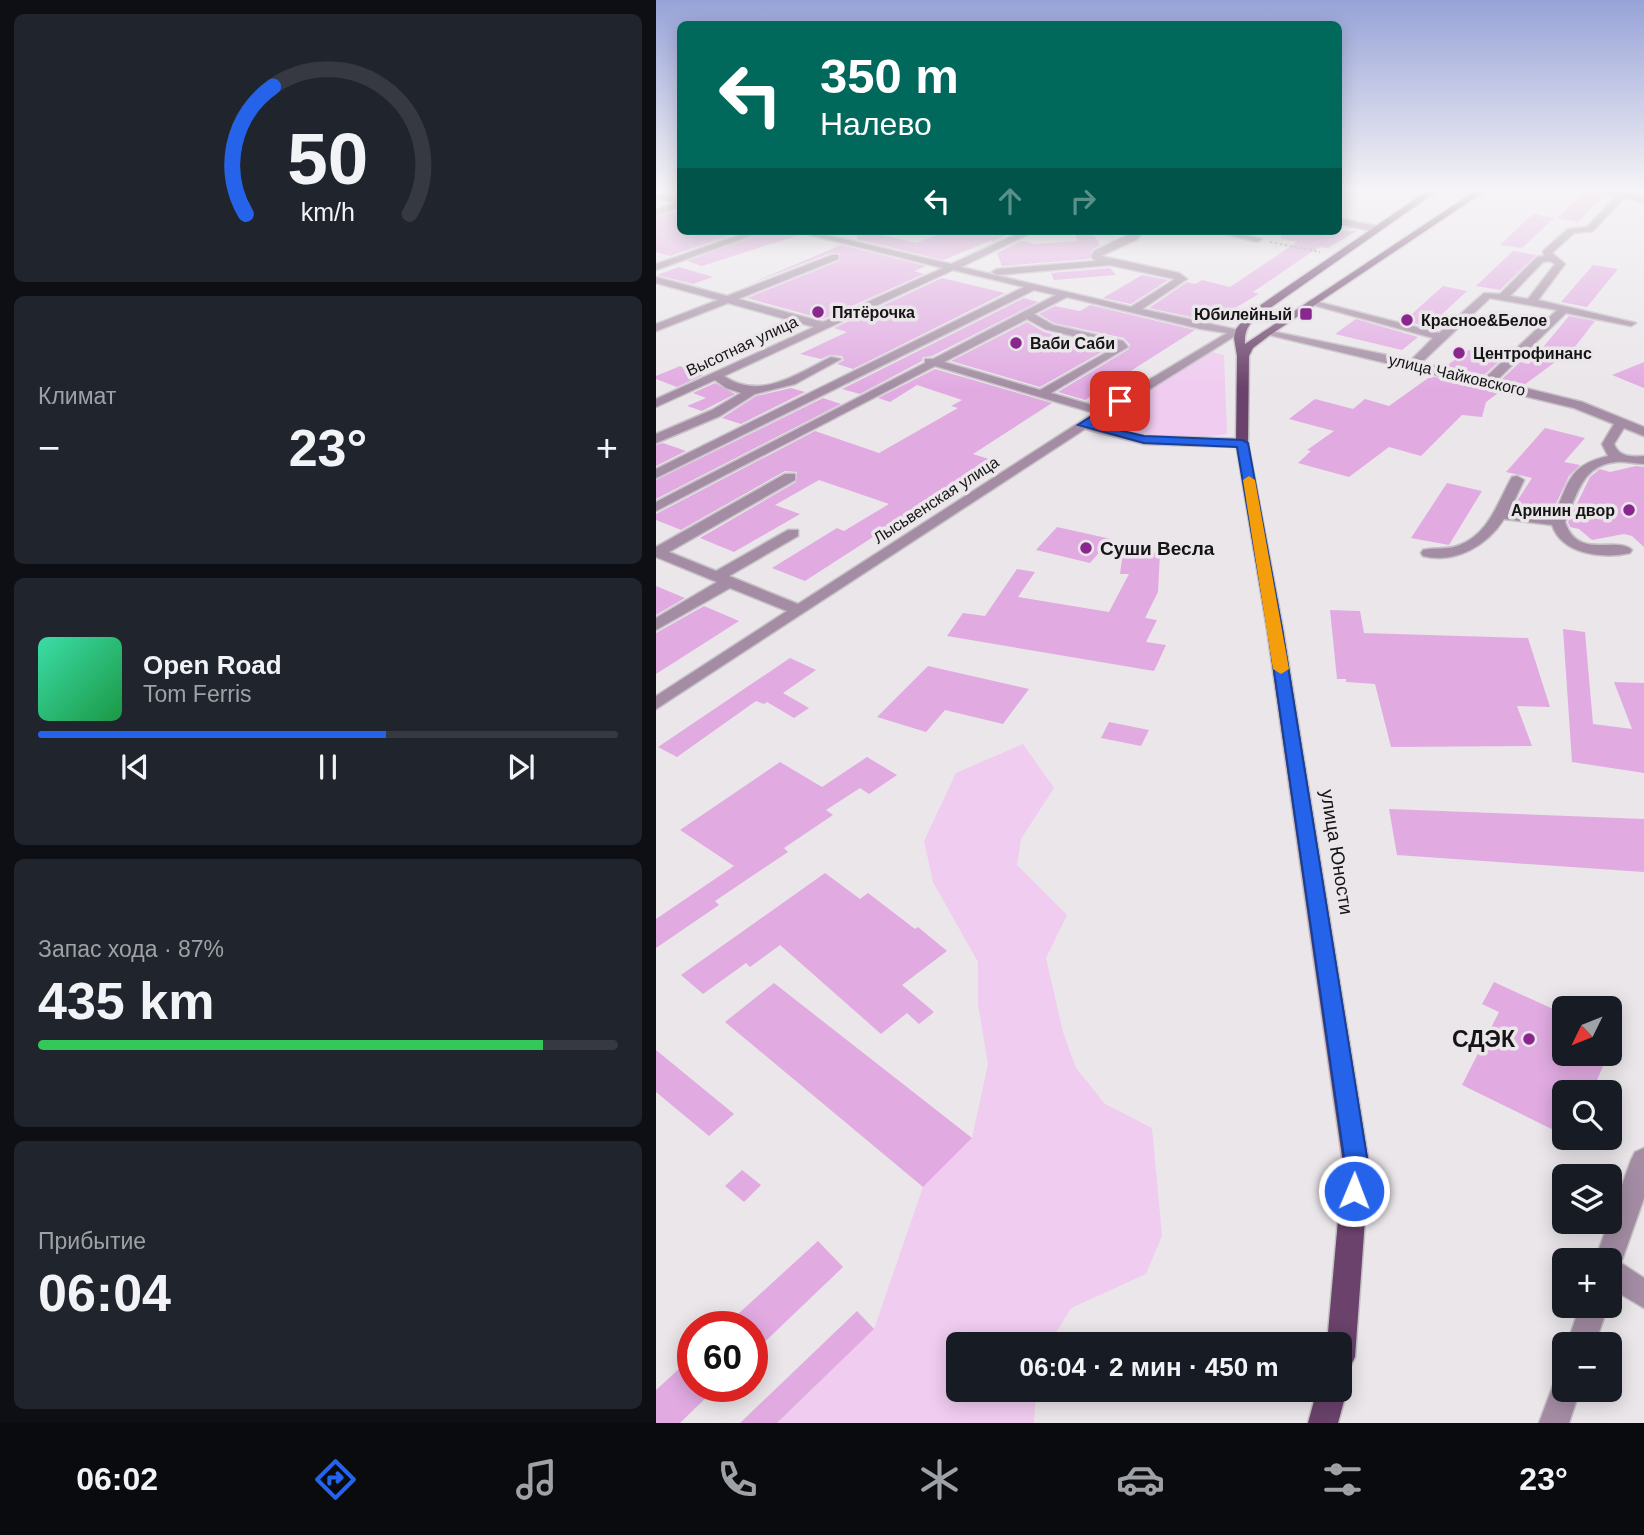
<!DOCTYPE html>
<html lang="ru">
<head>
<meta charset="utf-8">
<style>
	body { margin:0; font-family:Arial,sans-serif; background:#20242c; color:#f1f3f6; height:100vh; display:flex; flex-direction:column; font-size:26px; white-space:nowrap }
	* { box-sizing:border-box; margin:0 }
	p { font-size:23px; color:#9ea1a6 }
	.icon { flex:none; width:38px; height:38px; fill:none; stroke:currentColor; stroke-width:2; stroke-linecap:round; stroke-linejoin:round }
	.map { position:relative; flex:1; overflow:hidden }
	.side { display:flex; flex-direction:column; gap:14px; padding:14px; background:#0d0f14; width:656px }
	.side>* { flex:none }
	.top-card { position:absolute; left:21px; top:21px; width:665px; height:214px; border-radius:10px; box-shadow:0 4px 18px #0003; background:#00695c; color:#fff; overflow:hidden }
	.needle { width:46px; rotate:227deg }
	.fabs { position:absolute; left:896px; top:996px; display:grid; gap:14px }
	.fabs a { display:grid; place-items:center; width:70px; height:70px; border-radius:10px; background:#171b24; box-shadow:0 4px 18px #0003; font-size:35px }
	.speed { position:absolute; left:21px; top:1311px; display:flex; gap:14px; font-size:35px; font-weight:700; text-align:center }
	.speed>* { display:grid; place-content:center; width:91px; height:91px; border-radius:50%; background:#171b24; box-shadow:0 4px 18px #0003; line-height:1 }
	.speed .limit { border:10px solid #d22; background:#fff; color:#111 }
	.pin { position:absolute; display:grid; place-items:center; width:60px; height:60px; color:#fff; margin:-30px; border-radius:14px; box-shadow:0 4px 10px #0006 }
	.me { position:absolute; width:77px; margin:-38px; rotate:1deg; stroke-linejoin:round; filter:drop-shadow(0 0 5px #0008) }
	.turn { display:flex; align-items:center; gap:24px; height:147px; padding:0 28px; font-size:32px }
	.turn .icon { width:91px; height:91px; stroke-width:2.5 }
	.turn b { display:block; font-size:49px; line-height:60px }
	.lanes { display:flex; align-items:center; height:66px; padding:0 28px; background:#0003; justify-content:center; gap:35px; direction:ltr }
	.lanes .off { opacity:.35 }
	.big { font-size:52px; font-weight:800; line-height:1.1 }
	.side .card { flex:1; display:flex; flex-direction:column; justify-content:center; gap:10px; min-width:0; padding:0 24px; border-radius:10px; background:#20242c }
	.side .dial { align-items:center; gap:0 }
	.dial svg { height:182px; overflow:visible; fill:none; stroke:#363941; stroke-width:7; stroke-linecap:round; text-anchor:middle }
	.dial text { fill:#f1f3f6; stroke:none }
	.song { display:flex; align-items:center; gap:21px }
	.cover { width:84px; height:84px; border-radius:10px; background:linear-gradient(135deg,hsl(160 70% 55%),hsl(140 70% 35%)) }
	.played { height:7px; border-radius:4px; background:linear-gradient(90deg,#2563eb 60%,#363941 60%) }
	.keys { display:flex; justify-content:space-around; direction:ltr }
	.heat { display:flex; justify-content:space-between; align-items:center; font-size:38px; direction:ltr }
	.charge { height:10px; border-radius:5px; background:linear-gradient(90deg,#34c759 87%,#363941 0) }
	.trip { position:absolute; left:290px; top:1332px; width:406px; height:70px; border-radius:10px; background:#171b24; box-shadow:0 4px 18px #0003; font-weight:800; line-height:70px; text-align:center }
	.tabs { display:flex; height:112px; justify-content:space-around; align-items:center; background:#090b0e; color:#9ea1a6 }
	.tabs .icon { width:49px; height:49px }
	.tabs .on { color:#2563eb }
	.tabs b { font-size:32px; color:#f1f3f6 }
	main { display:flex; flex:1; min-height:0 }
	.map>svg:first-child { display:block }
	.green { fill:#f0ccf0 }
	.building { fill:#e1abe2 }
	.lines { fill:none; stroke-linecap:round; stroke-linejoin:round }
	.minor-casing { stroke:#c4c0c4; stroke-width:3 }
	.major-casing { stroke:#c4c0c4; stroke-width:3 }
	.path { stroke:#a5a2a5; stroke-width:2; stroke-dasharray:2.5 2.5; stroke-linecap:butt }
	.minor { fill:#a48da4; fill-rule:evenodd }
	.major { fill:#6a426b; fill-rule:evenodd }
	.route { fill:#2563eb; stroke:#184099; stroke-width:2 }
	.slow { fill:#f59e0b }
	.poi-dot { fill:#8a278f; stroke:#eae6ea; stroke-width:2.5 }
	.labels { text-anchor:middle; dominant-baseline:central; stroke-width:7; stroke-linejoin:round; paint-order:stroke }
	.far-poi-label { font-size:16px; font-weight:bold; fill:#161516; stroke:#eae6ea; text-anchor:start }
	.far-street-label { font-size:16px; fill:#161516; stroke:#eae6ea }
	.poi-label { font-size:19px; font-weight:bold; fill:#161516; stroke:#eae6ea; text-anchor:start }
	.street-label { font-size:19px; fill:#161516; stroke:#eae6ea }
	.near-poi-label { font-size:23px; font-weight:bold; fill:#161516; stroke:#eae6ea; text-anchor:end }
</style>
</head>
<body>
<main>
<section class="side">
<div class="card dial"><svg viewBox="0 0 100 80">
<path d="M14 69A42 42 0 1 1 86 69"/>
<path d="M14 69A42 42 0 0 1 26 13" stroke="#2563eb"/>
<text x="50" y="56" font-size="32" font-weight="700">50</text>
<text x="50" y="72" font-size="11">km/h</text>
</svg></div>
<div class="card"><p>Климат</p>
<div class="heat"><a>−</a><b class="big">23°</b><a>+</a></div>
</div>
<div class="card">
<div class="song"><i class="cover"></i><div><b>Open Road</b><p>Tom Ferris</p></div></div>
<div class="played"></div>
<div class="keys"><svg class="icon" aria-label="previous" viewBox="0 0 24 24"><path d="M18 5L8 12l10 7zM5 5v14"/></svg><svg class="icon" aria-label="pause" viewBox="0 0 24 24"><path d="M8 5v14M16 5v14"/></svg><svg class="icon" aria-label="next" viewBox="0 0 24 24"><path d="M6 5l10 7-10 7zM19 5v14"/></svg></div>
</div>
<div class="card"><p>Запас хода · 87%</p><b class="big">435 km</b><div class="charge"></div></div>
<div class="card"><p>Прибытие</p><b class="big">06:04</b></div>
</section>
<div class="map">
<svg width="988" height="1423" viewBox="0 0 988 1423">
	<rect width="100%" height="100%" fill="#eae6ea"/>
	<g class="green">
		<path d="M556 352 568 355 571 434C538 438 475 445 453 416L547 354Z"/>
		<polygon points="367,744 398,788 365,839 361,865 411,915 390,958 407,1032 420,1068 449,1104 496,1128 506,1236 490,1274 415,1308 393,1344 303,1344 303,1390 380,1390 378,1423 121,1423 218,1329 267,1187 316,1138 332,1064 322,1004 322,962 277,882 268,841 300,773"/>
	</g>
	<g class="building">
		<polygon points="929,191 948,195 922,222 901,218"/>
		<polygon points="24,210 24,231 87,231 14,256 0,252 0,217"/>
		<polygon points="877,214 898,218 866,248 844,245"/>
		<polygon points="111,231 135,231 143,235 46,266 31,261"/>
		<polygon points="199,231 211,231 260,243 292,231 357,231 337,242 336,240 287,260 200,239 202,238"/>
		<polygon points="417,231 436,231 444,245 436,250 433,259 346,266 341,253 365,241 380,244 422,241"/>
		<polygon points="626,231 701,231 672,248 663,247 597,292 603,294 562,318 553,321 493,308 531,282 539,284 546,280 574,287 641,242 625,239"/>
		<polygon points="185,245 270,266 258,271 268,274 167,319 91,298 183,261 184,253 175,253 91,285"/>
		<polygon points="857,251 880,255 844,290 820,286"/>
		<polygon points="937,265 962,269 931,307 905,302"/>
		<polygon points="23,267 57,277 37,284 1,275"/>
		<polygon points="454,268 460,275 398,280 395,273"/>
		<polygon points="486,275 512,280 475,304 447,298"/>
		<polygon points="286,278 349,293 197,369 181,364 188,360 186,356 174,355 165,359 144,354 191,332 178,328"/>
		<polygon points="787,286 811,291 772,327 748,321"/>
		<polygon points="368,298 382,302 276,356 267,357 266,361 204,394 186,389"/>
		<polygon points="434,305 539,330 429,400 402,392 473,349 474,345 468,338 398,323 383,314 399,306 424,311"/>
		<polygon points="913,316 939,321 908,361 902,360 868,385 857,382 860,379 856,382 845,380 864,362 873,364"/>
		<polygon points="700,319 762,337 746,350 679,334"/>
		<polygon points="371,322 388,332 453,348 384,387 295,361"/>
		<polygon points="813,350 847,358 828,375 790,366"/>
		<polygon points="988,362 988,388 956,375"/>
		<polygon points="24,366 47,375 21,387 0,379 0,376"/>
		<polygon points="279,369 396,403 317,454 342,462 322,475 316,473 246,516 248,517 149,581 116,568 181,528 188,531 233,504 163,480 119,505 144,514 78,552 44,538 140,482 141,472 129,471 25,530 0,520 0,514 159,431 223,453 302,408 295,406 306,400 261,385 234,402 222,398"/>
		<polygon points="775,376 842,393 830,402 826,417 806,415 765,456 733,447 693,477 642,463 655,451 651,450 678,431 633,419 659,399 697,409 709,399 733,406"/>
		<polygon points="59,383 79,394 46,411 31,406 50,398 37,393"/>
		<polygon points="135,388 149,392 85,424 66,418 100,396"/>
		<polygon points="167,398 185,404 0,499 0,480"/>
		<polygon points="889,428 929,438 908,462 924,465 913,476 895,514 859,504 876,478 850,472"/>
		<polygon points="7,443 30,451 0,466 0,445"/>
		<polygon points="980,466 988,467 988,547 976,536 968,534 936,540 923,529 914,527 912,522 934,477 944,469 954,472"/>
		<polygon points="791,483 826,491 793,545 755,538"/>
		<polygon points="401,527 455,539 434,563 380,550"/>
		<polygon points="467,552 504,553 502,592 489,618 501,620 490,642 510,645 498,671 291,636 307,613 329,616 361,569 379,572 362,597 453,612 473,574 464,574"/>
		<polygon points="0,586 29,598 0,615"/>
		<polygon points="48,606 83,621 0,674 0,633"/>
		<polygon points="674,610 704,611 708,633 872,638 894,707 861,706 876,746 735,747 719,684 690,682 690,679 681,679"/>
		<polygon points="907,629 929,632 937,724 976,729 958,682 988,683 988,773 916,762"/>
		<polygon points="134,658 160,670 127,693 153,708 138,718 111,702 108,704 100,701 21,757 2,747"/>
		<polygon points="272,666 373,689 347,724 289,710 270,732 221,717"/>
		<polygon points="453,722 493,730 485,746 445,738"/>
		<polygon points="211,757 241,775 213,794 204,788 170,810 177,815 128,848 132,852 59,901 63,905 0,948 0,919 78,866 24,830 124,762 166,787"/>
		<polygon points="733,809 988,819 988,872 741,855"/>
		<polygon points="169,873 204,899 212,893 259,929 262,927 291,951 246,985 278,1012 263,1024 251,1013 225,1034 124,945 94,967 90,963 47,994 25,975"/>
		<polygon points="838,982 908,1014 908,1054 952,1054 936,1092 908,1092 908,1135 806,1085 843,1012 826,1004"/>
		<polygon points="118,983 316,1138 267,1187 69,1022"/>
		<polygon points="0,1050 78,1114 53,1136 0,1092"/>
		<polygon points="86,1170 105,1185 88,1202 69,1186"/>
		<polygon points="162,1241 187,1267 96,1354 96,1326 69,1326"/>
		<polygon points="201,1311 218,1329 121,1423 84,1423"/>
		<polygon points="37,1356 37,1386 62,1386 24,1423 0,1423 0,1390"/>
	</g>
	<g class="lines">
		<defs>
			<g id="minor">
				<path d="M937 189 967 192 988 198V203L968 198 937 231 918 233 896 253 909 264 882 300 980 323 975 326 910 313 840 381 926 402 988 427V436L968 428 958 444C963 457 975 457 988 456V464C978 464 969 461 960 462 926 465 921 495 909 522 922 561 960 535 976 550L974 553C948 559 906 555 896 525L848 519C831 546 799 564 767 556L765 553 767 550C778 547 790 550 801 546 833 535 841 503 856 477L861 476 868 480 853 512 897 517C914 482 911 466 952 456L946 444 958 424 918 408 605 333 610 330 755 360 777 338 650 303 655 300 783 333 828 293 844 294 881 257 888 256 887 251 912 229 931 227 960 196ZM894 261 899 264 872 299 854 296 887 262ZM834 298 901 310 829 378 765 363Z"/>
				<polygon points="0,194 24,199 24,207 0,215 0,209 20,203 0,198"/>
				<polygon points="682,218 721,226 725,229 721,232 682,224"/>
				<polygon points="95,231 108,231 0,270 0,264"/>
				<path d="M138 231H153L295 264 368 231H379L305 267 475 307 519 279 454 265 341 275 336 272 341 269 440 261 435 257 438 251 480 231H489L480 240 445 256 523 273 531 279 486 309 587 331 438 424 488 436 586 439 592 443 586 447 488 444 429 429 0 709V696L131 611 74 588 0 630V618L61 582 0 557V547L129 474H139V480L13 552 60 571 132 530H142V536L73 576 142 604 438 413 279 366 0 511V502L269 363V359H277L400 295 378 290 0 478V469L368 287 297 270 68 376C104 401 141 374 175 357L185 359 139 384 99 394 64 416 0 443V434L56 410 85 393 70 388 59 380 0 407V399L158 327 72 303 0 331V324L62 300 0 283V277L71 296 176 255H182V259L82 299 167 322 287 268ZM411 297 545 329 571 333 446 408 395 393 472 347 467 341 397 325 378 314ZM371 319 389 329 460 347 384 390 288 362Z"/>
				<polygon points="557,231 574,231 606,239 601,242"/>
				<polygon points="988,1148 988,1198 965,1263 988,1278 988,1308 954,1288 954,1260 939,1260 975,1160 979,1152"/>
				<polygon points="924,1306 952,1306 939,1344 911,1344"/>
				<polygon points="908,1376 908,1390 924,1390 913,1423 883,1423 899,1380"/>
			</g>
			<g id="major">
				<path d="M774 189H784L601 317C592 325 588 332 589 344L822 189H832L614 335 597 348 593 356 592 443 627 629 713 1164 699 1357 694 1367 684 1371V1344H671L687 1164 611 629 580 443 581 356 578 338 580 329 593 313Z"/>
				<polygon points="684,1379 691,1390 682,1423 652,1423 661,1390 684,1390"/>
			</g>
		</defs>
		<use href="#minor" class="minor-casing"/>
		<use href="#major" class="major-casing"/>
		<polyline class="path" points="614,242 664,252"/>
		<use href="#minor" class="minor"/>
		<use href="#major" class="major"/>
	</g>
	<linearGradient id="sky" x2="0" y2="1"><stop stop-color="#97a3d8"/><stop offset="0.49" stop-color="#f6f4f6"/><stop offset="1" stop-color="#f6f4f6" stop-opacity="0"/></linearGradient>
	<rect width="988" height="388" fill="url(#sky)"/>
	<polygon class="route" points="464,398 470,401 468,403 437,424 488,436 586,440 592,443 626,629 712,1164 710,1191 707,1199 698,1202 690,1199 686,1191 689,1164 612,629 581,447 488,443 422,425"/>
	<polygon class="slow" points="593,476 599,480 633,669 625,674 617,669 587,480"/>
	<g class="poi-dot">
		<circle cx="162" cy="312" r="7"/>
		<rect x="643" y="307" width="14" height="14" rx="3.5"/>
		<circle cx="751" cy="320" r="7"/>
		<circle cx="360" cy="343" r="7"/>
		<circle cx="803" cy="353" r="7"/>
		<circle cx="973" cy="510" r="7"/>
		<circle cx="430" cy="548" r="7"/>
		<circle cx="873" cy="1039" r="7"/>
	</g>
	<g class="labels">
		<g class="far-poi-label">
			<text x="176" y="312">Пятёрочка</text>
			<text x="636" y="314" text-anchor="end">Юбилейный</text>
			<text x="765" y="320">Красное&amp;Белое</text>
			<text x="374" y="343">Ваби Саби</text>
			<text x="817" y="353">Центрофинанс</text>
			<text x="959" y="510" text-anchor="end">Аринин двор</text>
		</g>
		<g class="far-street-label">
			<text transform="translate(86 346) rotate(-25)">Высотная улица</text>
			<text transform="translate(801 375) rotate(13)">улица Чайковского</text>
			<text transform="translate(280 500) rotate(-33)">Лысьвенская улица</text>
		</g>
		<g class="poi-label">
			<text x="444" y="548">Суши Весла</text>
		</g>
		<g class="street-label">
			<text transform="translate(681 852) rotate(81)">улица Юности</text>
		</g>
		<g class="near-poi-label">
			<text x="859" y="1039">СДЭК</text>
		</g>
	</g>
</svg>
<div class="fabs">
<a><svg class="needle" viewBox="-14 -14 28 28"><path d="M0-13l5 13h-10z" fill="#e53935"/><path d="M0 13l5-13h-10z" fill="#9ea1a6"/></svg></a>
<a><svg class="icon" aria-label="search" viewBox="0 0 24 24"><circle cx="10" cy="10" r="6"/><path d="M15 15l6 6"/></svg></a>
<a><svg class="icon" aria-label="layers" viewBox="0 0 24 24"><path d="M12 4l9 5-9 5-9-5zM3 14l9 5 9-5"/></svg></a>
<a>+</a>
<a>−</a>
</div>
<div class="speed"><div class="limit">60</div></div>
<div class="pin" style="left:464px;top:401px;background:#d93025"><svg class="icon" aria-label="arrive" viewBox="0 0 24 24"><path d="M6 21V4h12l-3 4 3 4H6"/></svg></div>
<svg class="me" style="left:698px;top:1191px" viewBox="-20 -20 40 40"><circle r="17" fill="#2563eb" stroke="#fff" stroke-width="3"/><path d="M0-11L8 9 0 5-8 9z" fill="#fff"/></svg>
<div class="trip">06:04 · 2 мин · 450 m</div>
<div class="top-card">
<div class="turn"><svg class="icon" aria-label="left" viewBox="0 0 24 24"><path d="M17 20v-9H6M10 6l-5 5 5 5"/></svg><div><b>350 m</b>Налево</div></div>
<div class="lanes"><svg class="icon" aria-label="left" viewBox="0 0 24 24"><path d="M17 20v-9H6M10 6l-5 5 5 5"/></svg><svg class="icon off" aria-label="ahead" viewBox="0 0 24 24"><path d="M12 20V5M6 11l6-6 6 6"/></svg><svg class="icon off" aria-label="right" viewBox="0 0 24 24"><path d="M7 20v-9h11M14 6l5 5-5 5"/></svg></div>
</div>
</div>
</main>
<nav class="tabs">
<b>06:02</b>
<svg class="icon on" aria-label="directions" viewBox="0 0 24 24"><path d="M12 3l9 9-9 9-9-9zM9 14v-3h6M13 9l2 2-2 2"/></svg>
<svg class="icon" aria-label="music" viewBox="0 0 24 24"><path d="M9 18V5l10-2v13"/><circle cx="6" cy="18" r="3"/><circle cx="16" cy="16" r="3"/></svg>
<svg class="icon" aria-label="phone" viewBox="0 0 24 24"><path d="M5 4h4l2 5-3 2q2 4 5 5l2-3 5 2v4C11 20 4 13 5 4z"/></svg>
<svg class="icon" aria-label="climate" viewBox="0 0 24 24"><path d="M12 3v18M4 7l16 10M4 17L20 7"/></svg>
<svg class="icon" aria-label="car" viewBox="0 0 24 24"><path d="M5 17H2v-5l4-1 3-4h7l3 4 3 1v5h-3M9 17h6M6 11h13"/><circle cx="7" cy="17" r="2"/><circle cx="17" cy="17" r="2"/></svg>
<svg class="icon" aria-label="filters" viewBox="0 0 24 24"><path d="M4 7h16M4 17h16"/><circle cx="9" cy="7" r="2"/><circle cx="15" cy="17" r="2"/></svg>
<b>23°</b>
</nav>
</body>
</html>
